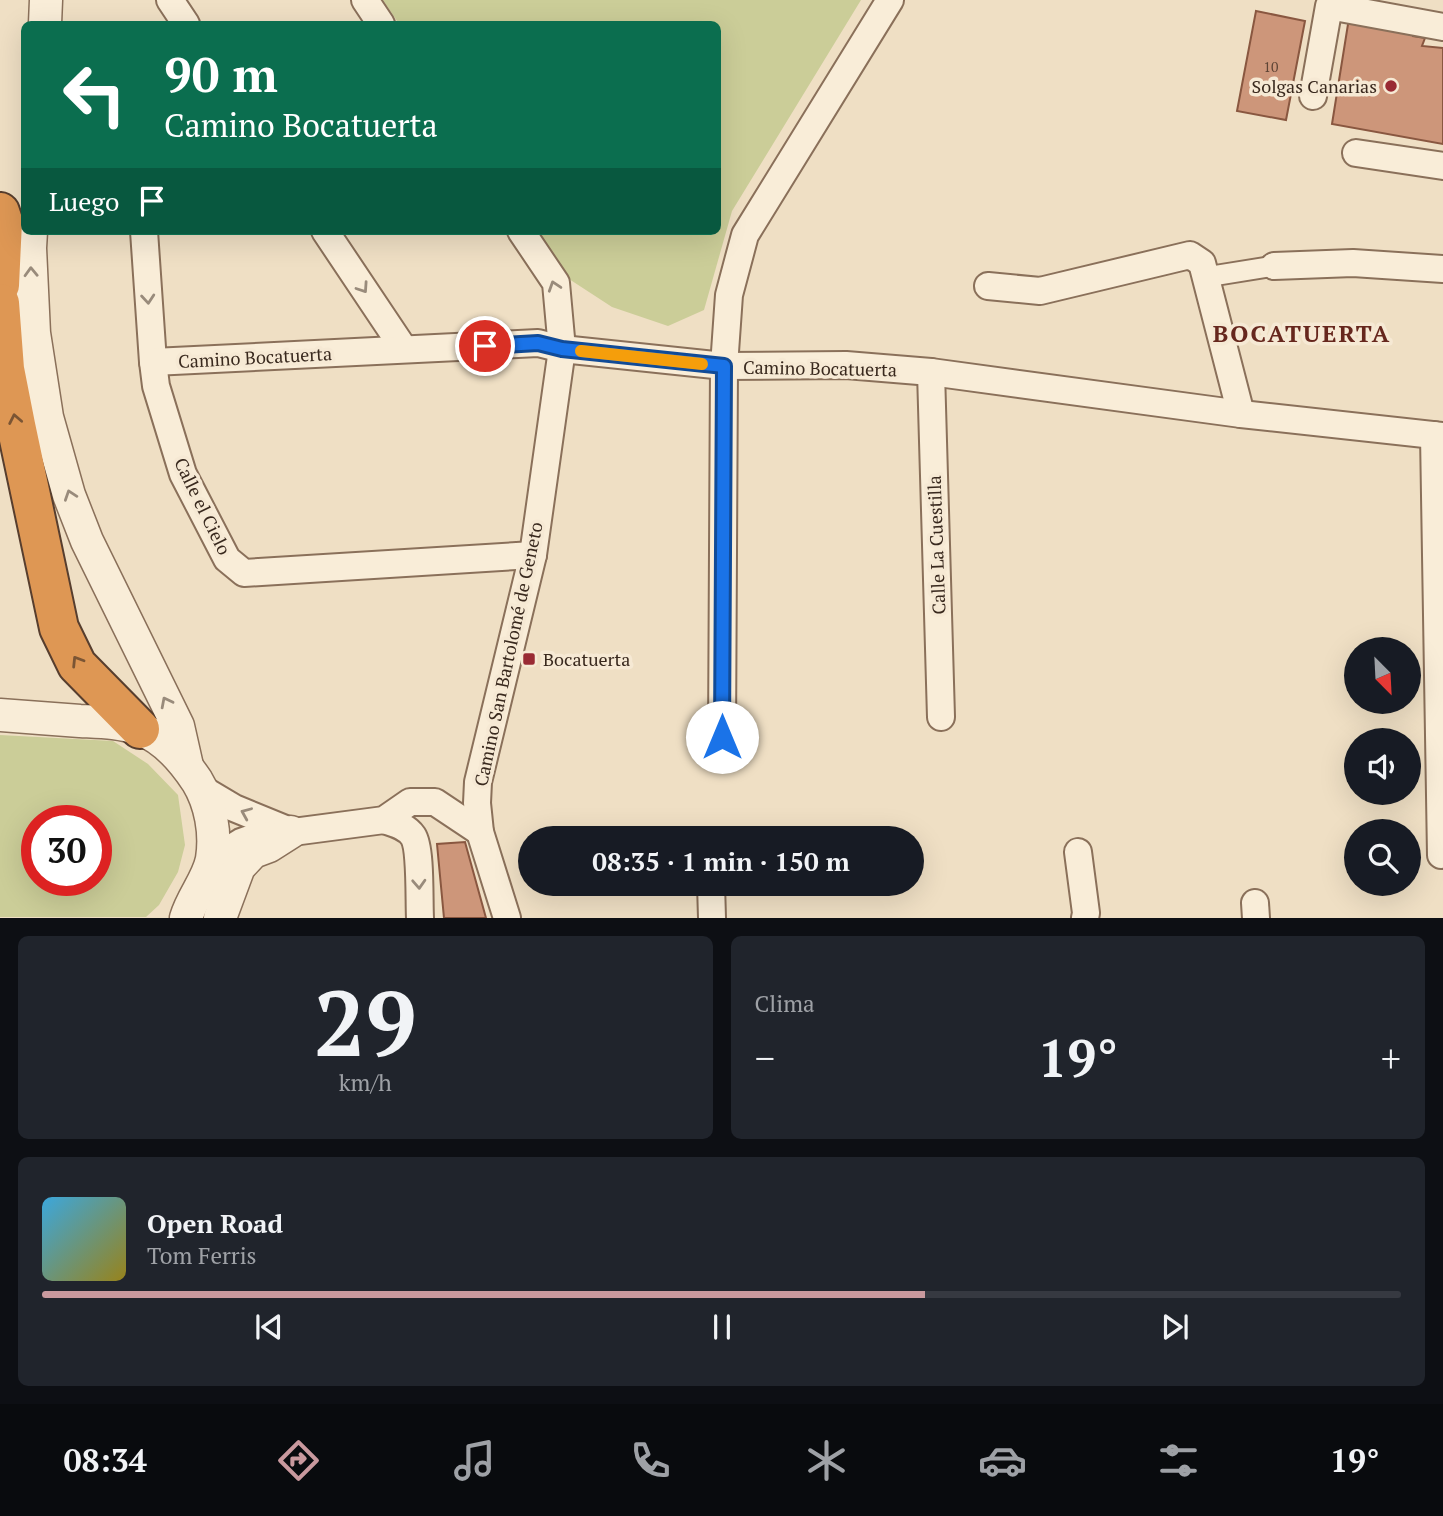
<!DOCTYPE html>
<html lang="es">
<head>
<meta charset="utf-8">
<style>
	body { margin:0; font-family:"PT Serif",serif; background:#20242c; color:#f1f3f6; height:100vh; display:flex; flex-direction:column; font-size:26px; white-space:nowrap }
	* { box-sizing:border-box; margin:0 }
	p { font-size:23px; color:#9ea1a6 }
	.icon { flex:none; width:38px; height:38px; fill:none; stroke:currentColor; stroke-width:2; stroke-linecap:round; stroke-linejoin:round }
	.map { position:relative; height:918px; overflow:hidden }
	.panel { display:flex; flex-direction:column; gap:18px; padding:18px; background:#0d0f14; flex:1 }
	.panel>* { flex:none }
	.top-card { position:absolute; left:21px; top:21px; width:700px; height:214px; border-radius:10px; box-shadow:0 7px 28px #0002; background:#0b6e4f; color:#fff; overflow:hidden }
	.needle { width:46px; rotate:156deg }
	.controls { position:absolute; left:1344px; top:637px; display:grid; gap:14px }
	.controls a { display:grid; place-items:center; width:77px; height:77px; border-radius:50%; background:#171b24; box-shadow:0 7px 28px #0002; font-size:35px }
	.speed { position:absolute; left:21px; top:805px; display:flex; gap:14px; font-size:35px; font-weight:700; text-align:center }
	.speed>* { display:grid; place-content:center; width:91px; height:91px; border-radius:50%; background:#171b24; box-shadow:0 7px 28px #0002; line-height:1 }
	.speed .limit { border:10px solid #d22; background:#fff; color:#111 }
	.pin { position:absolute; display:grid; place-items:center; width:60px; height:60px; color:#fff; margin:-30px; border:4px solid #fff; border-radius:50%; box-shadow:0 2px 7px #0007 }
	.me { position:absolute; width:77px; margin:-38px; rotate:0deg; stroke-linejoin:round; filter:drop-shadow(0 0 5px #0008) }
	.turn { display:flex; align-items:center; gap:24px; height:147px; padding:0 28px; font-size:32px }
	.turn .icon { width:91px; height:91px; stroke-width:2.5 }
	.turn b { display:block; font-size:49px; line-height:60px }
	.then { display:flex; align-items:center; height:66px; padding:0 28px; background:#0003; gap:14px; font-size:26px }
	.big { font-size:52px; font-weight:700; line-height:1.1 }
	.panel .card { flex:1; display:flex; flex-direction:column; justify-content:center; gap:10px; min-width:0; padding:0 24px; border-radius:10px; background:#20242c }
	.panel .dial { align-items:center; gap:0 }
	.dial b { font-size:91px; line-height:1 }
	.song { display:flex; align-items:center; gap:21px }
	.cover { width:84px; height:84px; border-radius:10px; background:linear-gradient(135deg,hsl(200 70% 55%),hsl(50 70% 35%)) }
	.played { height:7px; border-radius:4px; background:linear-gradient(90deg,#c9999e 65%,#363941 65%) }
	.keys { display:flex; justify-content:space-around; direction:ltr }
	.heat { display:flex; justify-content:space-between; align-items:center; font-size:38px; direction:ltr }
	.panel .tiles { flex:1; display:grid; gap:18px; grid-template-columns:1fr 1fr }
	.card:last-child { grid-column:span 2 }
	.trip { position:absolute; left:518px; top:826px; width:406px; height:70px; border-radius:35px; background:#171b24; box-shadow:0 7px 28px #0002; font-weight:700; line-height:70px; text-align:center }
	.dock { display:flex; height:112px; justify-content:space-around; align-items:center; background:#090b0e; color:#9ea1a6 }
	.dock .icon { width:49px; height:49px }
	.dock .current { color:#c9999e }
	.dock b { font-size:32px; color:#f1f3f6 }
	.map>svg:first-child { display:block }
	.green { fill:#cbcd98; fill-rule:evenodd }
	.building { fill:#cd967a; stroke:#895740; stroke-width:2 }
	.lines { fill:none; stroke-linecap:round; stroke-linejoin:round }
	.pedestrian-casing { stroke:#8a705a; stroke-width:23 }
	.minor-casing { stroke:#8a705a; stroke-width:30 }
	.tertiary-casing { stroke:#8a705a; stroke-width:35 }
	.motorway-casing { stroke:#573e2e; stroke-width:42 }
	.pedestrian { stroke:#f9edd8; stroke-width:19 }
	.minor { stroke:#f9edd8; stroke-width:26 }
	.tertiary { stroke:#f9edd8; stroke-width:32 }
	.motorway { stroke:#de9754; stroke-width:38 }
	.oneway { stroke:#998b7b }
	.oneway2 { stroke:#7b5534 }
	.route-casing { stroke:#114b97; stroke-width:18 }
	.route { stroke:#1a73e8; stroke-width:12 }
	.slow { stroke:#f59e0b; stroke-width:12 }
	.poi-dot { fill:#992a33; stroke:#f6e9d4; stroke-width:2.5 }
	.labels { text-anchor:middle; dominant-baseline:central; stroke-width:7; stroke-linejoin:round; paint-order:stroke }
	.number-label { font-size:14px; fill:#5e4435 }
	.poi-label { font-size:18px; fill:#39291e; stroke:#f6e9d4; text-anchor:end }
	.street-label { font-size:18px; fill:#39291e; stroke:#f6e9d4 }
	.district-label { font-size:24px; font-weight:bold; letter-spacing:2px; fill:#66271d; stroke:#f6e9d4 }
</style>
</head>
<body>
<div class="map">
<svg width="1443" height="918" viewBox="0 0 1443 918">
	<rect width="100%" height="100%" fill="#efdfc4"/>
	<g class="green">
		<polygon points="383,0 861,0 732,211 704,310 668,326 612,307 569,279 537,231 718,231 718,24 399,24"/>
		<path d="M0 735 113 741 148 764 178 795 185 845 178 872 159 905 146 917H0ZM37 821H96V880H37Z"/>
	</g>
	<g class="building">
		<polygon points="1256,11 1305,21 1286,120 1237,111"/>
		<polygon points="1349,18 1411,29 1413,36 1425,38 1422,46 1443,48 1443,144 1332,124"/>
		<polygon points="465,842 486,918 444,918 437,844"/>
	</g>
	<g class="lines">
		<defs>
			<polyline id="pedestrian" points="1206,277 1274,266"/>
			<g id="minor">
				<polyline points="170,0 186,24"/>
				<polyline points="365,0 381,24"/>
				<polyline points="1313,96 1329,6 1443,27"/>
				<polyline points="1356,153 1443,166"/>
				<polyline points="144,231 153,362 156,386 183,474 227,559 244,573 533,555"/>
				<polyline points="325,231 404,349"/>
				<polyline points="1274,266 1353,263 1443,269"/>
				<polyline points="988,286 1040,291 1190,255 1202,263 1241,414"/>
				<polyline points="153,362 538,343 562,349 724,366 846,365 931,372 1241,414 1443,436"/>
				<polyline points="931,372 941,717"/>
				<polyline points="1434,435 1441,855"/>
				<polyline points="722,737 724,366 729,295 745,235 890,0"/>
				<polyline points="202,789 234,808 290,831"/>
				<path d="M384 820C395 824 406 826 413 836 421 848 419 900 420 918"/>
				<polyline points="1078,852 1086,913 1085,918"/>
				<polyline points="212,860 241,842 255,837 384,820 410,802 435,802 480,832"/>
				<polyline points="711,884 712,918"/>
				<polyline points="1255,903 1256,918"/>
				<polyline points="507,918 480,832 477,803 478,782 533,555 562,349 556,283 521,231"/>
			</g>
			<g id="tertiary">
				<polyline points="45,24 46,0"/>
				<polyline points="31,231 30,248 34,333 47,417 69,495 87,541 178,726 187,766"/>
				<path d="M0 715C27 717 53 719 80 721 100 722 120 722 139 729 164 737 183 760 197 781 211 804 216 833 212 859 208 880 192 897 186 918"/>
				<polyline points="220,918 239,867 253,852 269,846 291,832"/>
			</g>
			<g id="motorway">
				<polyline points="0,212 3,221 0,285"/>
				<polyline points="0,303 5,369 16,425 59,628 77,665 140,729"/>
			</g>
		</defs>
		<use href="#pedestrian" class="pedestrian-casing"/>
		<use href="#minor" class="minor-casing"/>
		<use href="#tertiary" class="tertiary-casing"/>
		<use href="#motorway" class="motorway-casing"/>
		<use href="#pedestrian" class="pedestrian"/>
		<use href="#minor" class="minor"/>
		<use href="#tertiary" class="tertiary"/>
		<use href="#motorway" class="motorway"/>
	</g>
	<defs><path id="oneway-chevron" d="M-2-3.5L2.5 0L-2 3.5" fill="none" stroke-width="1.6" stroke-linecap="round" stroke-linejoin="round" transform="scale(1.75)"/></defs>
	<g class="oneway">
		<use href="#oneway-chevron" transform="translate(31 272) rotate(-92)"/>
		<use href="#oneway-chevron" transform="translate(554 286) rotate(-108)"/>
		<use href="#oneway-chevron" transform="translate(363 288) rotate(56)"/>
		<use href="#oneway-chevron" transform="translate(148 299) rotate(85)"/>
		<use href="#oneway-chevron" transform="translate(70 495) rotate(-109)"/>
		<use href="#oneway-chevron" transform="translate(166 702) rotate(-117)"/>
		<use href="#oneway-chevron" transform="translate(246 813) rotate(-157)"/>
		<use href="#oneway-chevron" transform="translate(419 884) rotate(87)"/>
	</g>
	<g class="oneway2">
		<use href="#oneway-chevron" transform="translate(15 419) rotate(-101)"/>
		<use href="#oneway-chevron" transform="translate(77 661) rotate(-122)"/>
	</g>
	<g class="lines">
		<defs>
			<polyline id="route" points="485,346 538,343 562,349 724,366 722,737"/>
		</defs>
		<use href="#route" class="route-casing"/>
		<use href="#route" class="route"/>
		<polyline class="slow" points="581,351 702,364"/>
	</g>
	<g class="poi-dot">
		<circle cx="1391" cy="86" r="7"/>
		<rect x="522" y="652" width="14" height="14" rx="3.5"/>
	</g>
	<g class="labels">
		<g class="number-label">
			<text x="1271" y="66">10</text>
		</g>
		<g class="poi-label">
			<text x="1377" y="86">Solgas Canarias</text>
			<text x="543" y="659" text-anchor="start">Bocatuerta</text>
		</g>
		<g class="street-label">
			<text transform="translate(255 357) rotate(-3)">Camino Bocatuerta</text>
			<text transform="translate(820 368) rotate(1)">Camino Bocatuerta</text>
			<text transform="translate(203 506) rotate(64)">Calle el Cielo</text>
			<text transform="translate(936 545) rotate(-92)">Calle La Cuestilla</text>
			<text transform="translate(508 654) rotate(-78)">Camino San Bartolomé de Geneto</text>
		</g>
		<g class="district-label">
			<text x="1302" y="333">BOCATUERTA</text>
		</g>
	</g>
</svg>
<div class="controls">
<a><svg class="needle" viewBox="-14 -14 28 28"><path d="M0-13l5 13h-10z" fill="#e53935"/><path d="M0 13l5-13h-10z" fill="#9ea1a6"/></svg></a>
<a><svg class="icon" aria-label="sound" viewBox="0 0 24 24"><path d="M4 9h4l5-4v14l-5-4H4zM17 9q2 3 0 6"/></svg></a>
<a><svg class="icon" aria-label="search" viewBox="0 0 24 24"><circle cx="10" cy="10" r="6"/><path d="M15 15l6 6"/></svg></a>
</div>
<div class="speed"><div class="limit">30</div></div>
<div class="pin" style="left:485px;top:346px;background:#d93025"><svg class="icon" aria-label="arrive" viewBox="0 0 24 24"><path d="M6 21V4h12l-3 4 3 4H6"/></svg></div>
<svg class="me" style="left:722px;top:737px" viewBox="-20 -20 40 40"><circle r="19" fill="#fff"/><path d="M0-13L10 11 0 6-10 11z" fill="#1a73e8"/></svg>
<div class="trip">08:35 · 1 min · 150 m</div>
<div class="top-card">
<div class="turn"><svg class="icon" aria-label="left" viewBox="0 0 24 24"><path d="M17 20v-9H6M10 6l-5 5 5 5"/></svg><div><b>90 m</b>Camino Bocatuerta</div></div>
<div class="then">Luego<svg class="icon" aria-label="arrive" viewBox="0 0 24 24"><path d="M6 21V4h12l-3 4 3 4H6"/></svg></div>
</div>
</div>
<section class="panel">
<div class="tiles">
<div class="card dial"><b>29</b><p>km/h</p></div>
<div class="card"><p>Clima</p>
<div class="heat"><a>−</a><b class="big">19°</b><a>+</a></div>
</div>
<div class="card">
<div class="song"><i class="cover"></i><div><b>Open Road</b><p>Tom Ferris</p></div></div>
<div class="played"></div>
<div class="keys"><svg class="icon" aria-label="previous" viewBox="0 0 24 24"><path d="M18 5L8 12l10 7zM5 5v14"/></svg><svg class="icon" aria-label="pause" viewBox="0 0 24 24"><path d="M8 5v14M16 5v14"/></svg><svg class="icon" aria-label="next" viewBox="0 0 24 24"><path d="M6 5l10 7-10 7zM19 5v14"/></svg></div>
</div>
</div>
</section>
<nav class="dock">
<b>08:34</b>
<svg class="icon current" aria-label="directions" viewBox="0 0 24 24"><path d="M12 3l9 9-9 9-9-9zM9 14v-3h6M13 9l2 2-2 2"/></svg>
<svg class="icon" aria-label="music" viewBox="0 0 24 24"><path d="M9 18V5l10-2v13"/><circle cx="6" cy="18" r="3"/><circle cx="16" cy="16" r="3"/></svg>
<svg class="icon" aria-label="phone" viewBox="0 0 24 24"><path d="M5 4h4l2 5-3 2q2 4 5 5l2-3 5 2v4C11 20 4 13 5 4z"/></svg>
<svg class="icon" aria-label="climate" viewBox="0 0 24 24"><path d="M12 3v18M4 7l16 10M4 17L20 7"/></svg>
<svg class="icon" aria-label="car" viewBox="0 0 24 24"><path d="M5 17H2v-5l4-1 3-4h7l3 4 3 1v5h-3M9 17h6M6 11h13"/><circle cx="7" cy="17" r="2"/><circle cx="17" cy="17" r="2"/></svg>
<svg class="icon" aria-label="filters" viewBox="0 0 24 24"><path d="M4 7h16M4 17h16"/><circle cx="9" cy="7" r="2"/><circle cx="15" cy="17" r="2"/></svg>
<b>19°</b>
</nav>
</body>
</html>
